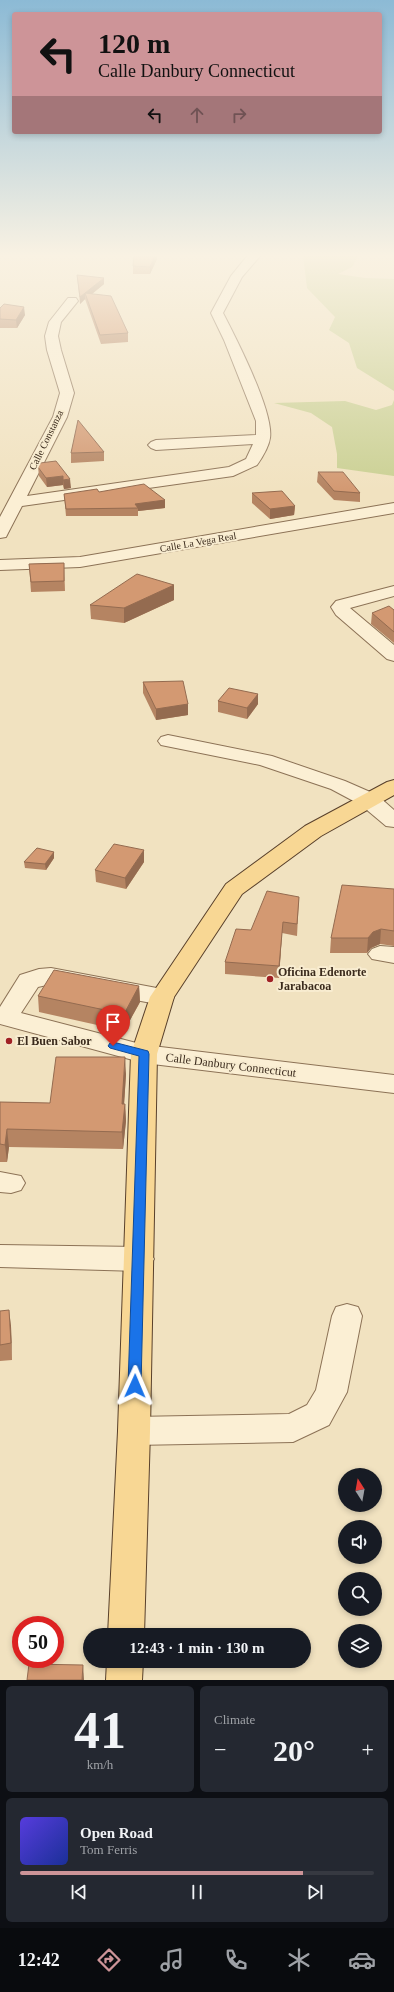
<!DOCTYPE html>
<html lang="en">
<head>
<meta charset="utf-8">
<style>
	body { margin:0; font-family:"Times New Roman",serif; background:#242831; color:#f1f3f6; height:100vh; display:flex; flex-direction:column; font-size:15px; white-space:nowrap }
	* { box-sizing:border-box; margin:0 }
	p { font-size:13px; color:#9ea1a6 }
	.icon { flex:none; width:22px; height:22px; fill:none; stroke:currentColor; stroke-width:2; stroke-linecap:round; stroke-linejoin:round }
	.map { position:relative; height:1680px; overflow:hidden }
	.panel { display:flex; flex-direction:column; gap:6px; padding:6px; background:#0d0f14; flex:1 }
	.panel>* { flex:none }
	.banner { position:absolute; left:12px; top:12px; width:370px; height:122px; border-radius:4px; box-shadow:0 2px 6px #0003; background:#cd9498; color:#111; overflow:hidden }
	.needle { width:26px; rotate:349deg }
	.tools { position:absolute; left:338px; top:1468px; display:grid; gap:8px }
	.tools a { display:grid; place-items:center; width:44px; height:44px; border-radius:50%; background:#171b24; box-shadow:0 2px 6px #0003; font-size:20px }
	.speed { position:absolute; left:12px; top:1616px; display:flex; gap:8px; font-size:20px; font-weight:700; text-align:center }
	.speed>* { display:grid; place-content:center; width:52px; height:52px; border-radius:50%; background:#171b24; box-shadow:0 2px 6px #0003; line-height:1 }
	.speed .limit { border:6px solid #d22; background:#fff; color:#111 }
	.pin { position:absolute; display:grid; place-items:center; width:34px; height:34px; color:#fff; margin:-41px -17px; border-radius:50% 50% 50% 0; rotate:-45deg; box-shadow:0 0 4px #0007 }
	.pin .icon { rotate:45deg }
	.me { position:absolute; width:44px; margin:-22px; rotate:1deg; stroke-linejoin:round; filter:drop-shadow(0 0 3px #0008) }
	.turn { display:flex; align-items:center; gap:14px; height:84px; padding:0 20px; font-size:18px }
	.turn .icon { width:52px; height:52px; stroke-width:2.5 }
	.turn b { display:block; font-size:28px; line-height:34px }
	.lanes { display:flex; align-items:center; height:38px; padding:0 20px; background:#0003; justify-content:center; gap:20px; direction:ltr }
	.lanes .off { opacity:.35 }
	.big { font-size:30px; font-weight:700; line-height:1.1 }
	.panel .widget { flex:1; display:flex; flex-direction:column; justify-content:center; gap:6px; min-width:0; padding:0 14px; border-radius:6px; background:#242831 }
	.panel .dial { align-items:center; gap:0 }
	.dial b { font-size:52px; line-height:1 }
	.song { display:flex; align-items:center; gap:12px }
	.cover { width:48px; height:48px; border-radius:6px; background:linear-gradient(135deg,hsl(250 70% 55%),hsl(230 70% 35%)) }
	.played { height:4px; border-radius:2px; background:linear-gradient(90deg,#cd9498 80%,#363941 80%) }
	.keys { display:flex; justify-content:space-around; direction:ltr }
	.heat { display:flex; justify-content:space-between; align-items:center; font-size:22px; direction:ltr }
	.panel .tiles { flex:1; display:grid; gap:6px; grid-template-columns:1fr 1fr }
	.widget:last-child { grid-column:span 2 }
	.trip { position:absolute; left:83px; top:1628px; width:228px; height:40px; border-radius:20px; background:#171b24; box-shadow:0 2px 6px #0003; font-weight:700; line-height:40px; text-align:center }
	.dock { display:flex; height:64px; justify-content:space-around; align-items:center; background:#090b0e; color:#9ea1a6 }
	.dock .icon { width:28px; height:28px }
	.dock .active { color:#cd9498 }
	.dock b { font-size:18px; color:#f1f3f6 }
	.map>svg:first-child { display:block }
	.green { fill:#cad093 }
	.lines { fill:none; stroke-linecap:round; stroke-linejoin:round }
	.minor-casing { stroke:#8c7256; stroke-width:2 }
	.major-casing { stroke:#59402b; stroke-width:2 }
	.minor { fill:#fbefd4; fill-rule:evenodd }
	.major { fill:#f8d794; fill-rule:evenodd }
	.wall { fill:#b58462 }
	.shaded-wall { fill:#946b50 }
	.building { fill:#d39972; stroke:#946b50 }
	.route { fill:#1a73e8; stroke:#114b97 }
	.poi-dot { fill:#a02124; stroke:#f8ecd0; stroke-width:1.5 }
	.labels { text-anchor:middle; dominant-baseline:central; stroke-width:4; stroke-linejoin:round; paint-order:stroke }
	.far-street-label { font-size:10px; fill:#3a2a1c; stroke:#f8ecd0 }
	.poi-label { font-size:12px; font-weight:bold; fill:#3a2a1c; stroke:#f8ecd0; text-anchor:start }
	.street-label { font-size:12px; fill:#3a2a1c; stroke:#f8ecd0 }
</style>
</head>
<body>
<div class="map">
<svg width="394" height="1680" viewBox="0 0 394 1680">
	<rect width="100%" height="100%" fill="#f1e2c0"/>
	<g class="green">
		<polygon points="303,255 359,255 352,267 338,274 365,278 394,279 394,391 357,368 349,343 329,330 335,317 307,288"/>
		<polygon points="394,400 394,476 337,468 337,454 332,427 311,413 274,403 345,401 376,410 392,405"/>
	</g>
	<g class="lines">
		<defs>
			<g id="minor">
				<path d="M248 255H261L242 277 223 313C236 338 274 412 270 438 269 446 262 458 257 465L233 476 22 506 8 533 6 537 0 538V517L53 417 60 393 47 350 45 336 49 322 68 298H76L78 301 61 322 58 336 61 350 74 393 67 417 27 496 229 467 246 459 253 444 156 450 151 448 148 445 151 442 156 440 256 435V421L224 340 211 313 231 276Z"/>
				<polygon points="394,503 394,513 80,567 0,570 0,560 80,557"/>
				<polygon points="394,586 394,596 350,608 394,645 394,661 387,659 336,615 331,607 336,601"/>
				<polygon points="168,735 272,756 345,781 377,795 394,810 394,827 386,826 361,805 331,789 260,765 161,745 158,741 161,737"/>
				<polygon points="380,946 394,947 394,963 372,959 368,954 372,949"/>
				<polygon points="51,968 162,989 171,991 174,997 171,1003 162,1005 51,984 38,987 21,1013 144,1045 394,1075 394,1093 144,1063 0,1024 0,1007 20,975 39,969"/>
				<polygon points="0,1172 21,1176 25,1183 21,1190 11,1193 0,1192"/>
				<polygon points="0,1245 139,1247 149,1251 154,1259 149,1267 139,1271 0,1267"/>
				<polygon points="347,1304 358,1307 362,1316 347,1392 329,1425 293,1442 134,1445 123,1441 118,1431 123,1421 134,1417 289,1414 307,1405 316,1390 332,1316 336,1307"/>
			</g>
			<g id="major">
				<polygon points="394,780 394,795 321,836 242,894 174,997 157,1054 150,1431 144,1635 108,1635 118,1431 131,1054 150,997 226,884 305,826 387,782"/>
				<polygon points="107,1661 143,1661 142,1680 106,1680"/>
			</g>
		</defs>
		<use href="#minor" class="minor-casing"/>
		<use href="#major" class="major-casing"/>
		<use href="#minor" class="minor"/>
		<use href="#major" class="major"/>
	</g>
	<g class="wall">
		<polygon points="157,259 150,274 133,274 133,266"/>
		<polygon points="77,275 104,284 92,294 128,333 128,342 101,344 85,299 80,304"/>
		<polygon points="0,308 25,315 17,328 0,328"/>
		<polygon points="104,452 104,461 71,463 71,453"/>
		<polygon points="56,461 71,488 64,489 63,485 47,487 39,476 38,467"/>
		<polygon points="318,472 360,493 360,502 334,500 317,482"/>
		<polygon points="99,492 165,500 165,508 138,511 138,516 66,516 64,494"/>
		<polygon points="252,493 295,506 294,515 270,519 252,503"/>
		<polygon points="64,563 65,591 31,592 29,564"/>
		<polygon points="174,585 174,600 124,623 91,619 90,605"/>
		<polygon points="394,610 394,643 371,624 372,613"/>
		<polygon points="143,682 188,704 188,715 156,720 143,693"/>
		<polygon points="258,694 258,704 247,719 218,712 218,701"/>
		<polygon points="144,850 144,862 126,889 96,882 95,870"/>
		<polygon points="54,852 54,858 46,870 25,868 24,862"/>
		<polygon points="394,889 394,946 380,944 371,948 367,953 330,953 331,938"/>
		<polygon points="299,897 297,936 282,933 279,978 225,974 225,962 251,930"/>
		<polygon points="139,986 140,1002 124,1031 39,1012 38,996"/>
		<polygon points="126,1074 124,1104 125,1104 126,1121 123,1149 9,1147 7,1162 0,1162 0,1102 50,1103"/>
		<polygon points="0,1311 11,1326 12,1360 0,1361"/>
	</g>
	<g class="shaded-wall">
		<polygon points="155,255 157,255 157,259 150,274 150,267"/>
		<polygon points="104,278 104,284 87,298 85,293"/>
		<polygon points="85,293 85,299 80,304 80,297"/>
		<polygon points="24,307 25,315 17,328 16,320"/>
		<polygon points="63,476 63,485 47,487 46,478"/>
		<polygon points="70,479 71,488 64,489 63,480"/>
		<polygon points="165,500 165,508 138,511 138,508 135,504"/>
		<polygon points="295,506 294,515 270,519 270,509"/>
		<polygon points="174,585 174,600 124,623 124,608"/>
		<polygon points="258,694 258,704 247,719 247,708"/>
		<polygon points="188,704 188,715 156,720 156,709"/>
		<polygon points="144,850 144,862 126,889 125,878"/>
		<polygon points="54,852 54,858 46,870 45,864"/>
		<polygon points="283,922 282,933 279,978 279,966"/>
		<polygon points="381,929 380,944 371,948 367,953 368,938 373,932"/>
		<polygon points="139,986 140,1002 124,1031 124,1014"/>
		<polygon points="125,1057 126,1074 123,1121 122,1104"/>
		<polygon points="125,1104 126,1121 123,1149 122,1132"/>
		<polygon points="7,1129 9,1147 7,1162 5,1145"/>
		<polygon points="9,1310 11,1326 12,1360 11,1343"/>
		<polygon points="83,1665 84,1680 82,1680"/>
	</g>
	<g class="building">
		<polygon points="134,255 155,255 150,267 133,266"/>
		<polygon points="77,275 104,278 80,297"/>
		<polygon points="85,293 111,296 128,333 100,335"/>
		<polygon points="4,304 24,307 16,320 0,319 0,308"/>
		<polygon points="78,420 104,452 71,453"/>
		<polygon points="56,461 70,479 63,480 63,476 46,478 38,467 40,463"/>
		<polygon points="318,472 343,472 360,493 334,491"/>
		<polygon points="144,484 165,500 135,504 138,508 66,509 64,494 97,489 99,492"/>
		<polygon points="282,491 295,506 270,509 252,493"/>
		<polygon points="64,563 64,581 31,582 29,564"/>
		<polygon points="137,574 174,585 124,608 90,605"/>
		<polygon points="389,606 394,610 394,632 372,613"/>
		<polygon points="183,681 188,704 156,709 143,682"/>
		<polygon points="229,688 258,694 247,708 218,701"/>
		<polygon points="114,844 144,850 125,878 95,870"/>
		<polygon points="37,848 54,852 45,864 24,862"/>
		<polygon points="342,885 394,889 394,931 381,929 373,932 368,938 331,938"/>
		<polygon points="267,891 299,897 297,924 283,922 279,966 225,962 236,929 251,930"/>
		<polygon points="54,970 139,986 124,1014 38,996"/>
		<polygon points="56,1057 125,1057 122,1104 125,1104 122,1132 7,1129 5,1145 0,1144 0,1102 50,1103"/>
		<polygon points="9,1310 11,1343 0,1345 0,1311"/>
		<polygon points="29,1664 83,1665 82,1680 27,1680"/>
	</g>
	<linearGradient id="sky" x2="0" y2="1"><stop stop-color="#8cbad5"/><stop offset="0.52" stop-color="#f9f2e3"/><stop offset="1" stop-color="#f9f2e3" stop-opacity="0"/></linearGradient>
	<rect width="394" height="491" fill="url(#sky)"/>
	<polygon class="route" points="113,1042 148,1051 149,1054 141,1386 140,1390 135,1392 130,1390 128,1386 139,1056 110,1048 108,1046 110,1043"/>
	<g class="poi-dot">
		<circle cx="270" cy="979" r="4"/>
		<circle cx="9" cy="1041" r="4"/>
	</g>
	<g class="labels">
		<g class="far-street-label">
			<text transform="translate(46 440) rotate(-64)">Calle Constanza</text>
			<text transform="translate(198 542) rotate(-10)">Calle La Vega Real</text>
		</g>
		<g class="poi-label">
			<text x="278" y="972">Oficina Edenorte<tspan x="278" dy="14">Jarabacoa</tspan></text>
			<text x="17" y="1041">El Buen Sabor</text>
		</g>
		<g class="street-label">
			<text transform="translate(231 1065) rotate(7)">Calle Danbury Connecticut</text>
		</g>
	</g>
</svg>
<div class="tools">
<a><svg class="needle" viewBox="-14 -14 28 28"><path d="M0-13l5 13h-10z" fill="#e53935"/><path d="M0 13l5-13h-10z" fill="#9ea1a6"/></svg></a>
<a><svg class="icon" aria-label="sound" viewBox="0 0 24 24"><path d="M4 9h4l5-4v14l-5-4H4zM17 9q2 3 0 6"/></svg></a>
<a><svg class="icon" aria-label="search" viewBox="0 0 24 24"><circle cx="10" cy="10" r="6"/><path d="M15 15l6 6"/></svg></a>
<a><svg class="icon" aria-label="layers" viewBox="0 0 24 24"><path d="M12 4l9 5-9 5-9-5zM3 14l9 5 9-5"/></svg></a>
</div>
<div class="speed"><div class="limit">50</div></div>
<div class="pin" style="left:113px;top:1046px;background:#d93025"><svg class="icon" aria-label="arrive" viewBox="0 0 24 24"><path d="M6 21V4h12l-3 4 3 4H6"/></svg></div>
<svg class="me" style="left:135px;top:1386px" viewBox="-20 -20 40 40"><path d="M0-17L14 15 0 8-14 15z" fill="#1a73e8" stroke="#fff" stroke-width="4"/></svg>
<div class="trip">12:43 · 1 min · 130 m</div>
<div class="banner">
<div class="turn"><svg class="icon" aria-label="left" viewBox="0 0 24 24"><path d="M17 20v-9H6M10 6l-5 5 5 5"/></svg><div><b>120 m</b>Calle Danbury Connecticut</div></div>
<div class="lanes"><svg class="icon" aria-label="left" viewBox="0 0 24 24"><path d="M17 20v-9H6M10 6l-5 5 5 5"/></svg><svg class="icon off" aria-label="ahead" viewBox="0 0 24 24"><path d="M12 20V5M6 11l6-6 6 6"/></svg><svg class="icon off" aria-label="right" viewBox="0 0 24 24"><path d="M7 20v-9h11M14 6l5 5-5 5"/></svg></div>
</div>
</div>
<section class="panel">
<div class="tiles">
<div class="widget dial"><b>41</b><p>km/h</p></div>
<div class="widget"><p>Climate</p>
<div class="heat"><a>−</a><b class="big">20°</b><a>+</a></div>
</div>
<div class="widget">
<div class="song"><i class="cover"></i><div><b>Open Road</b><p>Tom Ferris</p></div></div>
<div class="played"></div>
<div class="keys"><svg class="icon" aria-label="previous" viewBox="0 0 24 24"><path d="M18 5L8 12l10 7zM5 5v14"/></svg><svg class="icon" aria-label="pause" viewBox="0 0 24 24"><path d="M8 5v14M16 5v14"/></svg><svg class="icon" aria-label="next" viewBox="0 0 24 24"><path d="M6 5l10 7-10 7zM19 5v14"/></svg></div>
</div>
</div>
</section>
<nav class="dock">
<b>12:42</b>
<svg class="icon active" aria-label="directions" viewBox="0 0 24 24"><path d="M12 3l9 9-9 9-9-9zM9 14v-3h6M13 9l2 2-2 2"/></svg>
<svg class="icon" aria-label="music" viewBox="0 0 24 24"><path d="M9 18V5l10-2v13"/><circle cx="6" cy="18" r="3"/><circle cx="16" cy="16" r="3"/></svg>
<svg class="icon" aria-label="phone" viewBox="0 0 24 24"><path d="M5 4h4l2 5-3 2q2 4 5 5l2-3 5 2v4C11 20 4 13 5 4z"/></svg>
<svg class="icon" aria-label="climate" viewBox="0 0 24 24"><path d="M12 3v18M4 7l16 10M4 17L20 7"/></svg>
<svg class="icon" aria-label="car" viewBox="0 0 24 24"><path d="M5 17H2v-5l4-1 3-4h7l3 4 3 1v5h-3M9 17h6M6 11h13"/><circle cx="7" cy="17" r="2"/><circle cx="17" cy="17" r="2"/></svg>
</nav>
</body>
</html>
